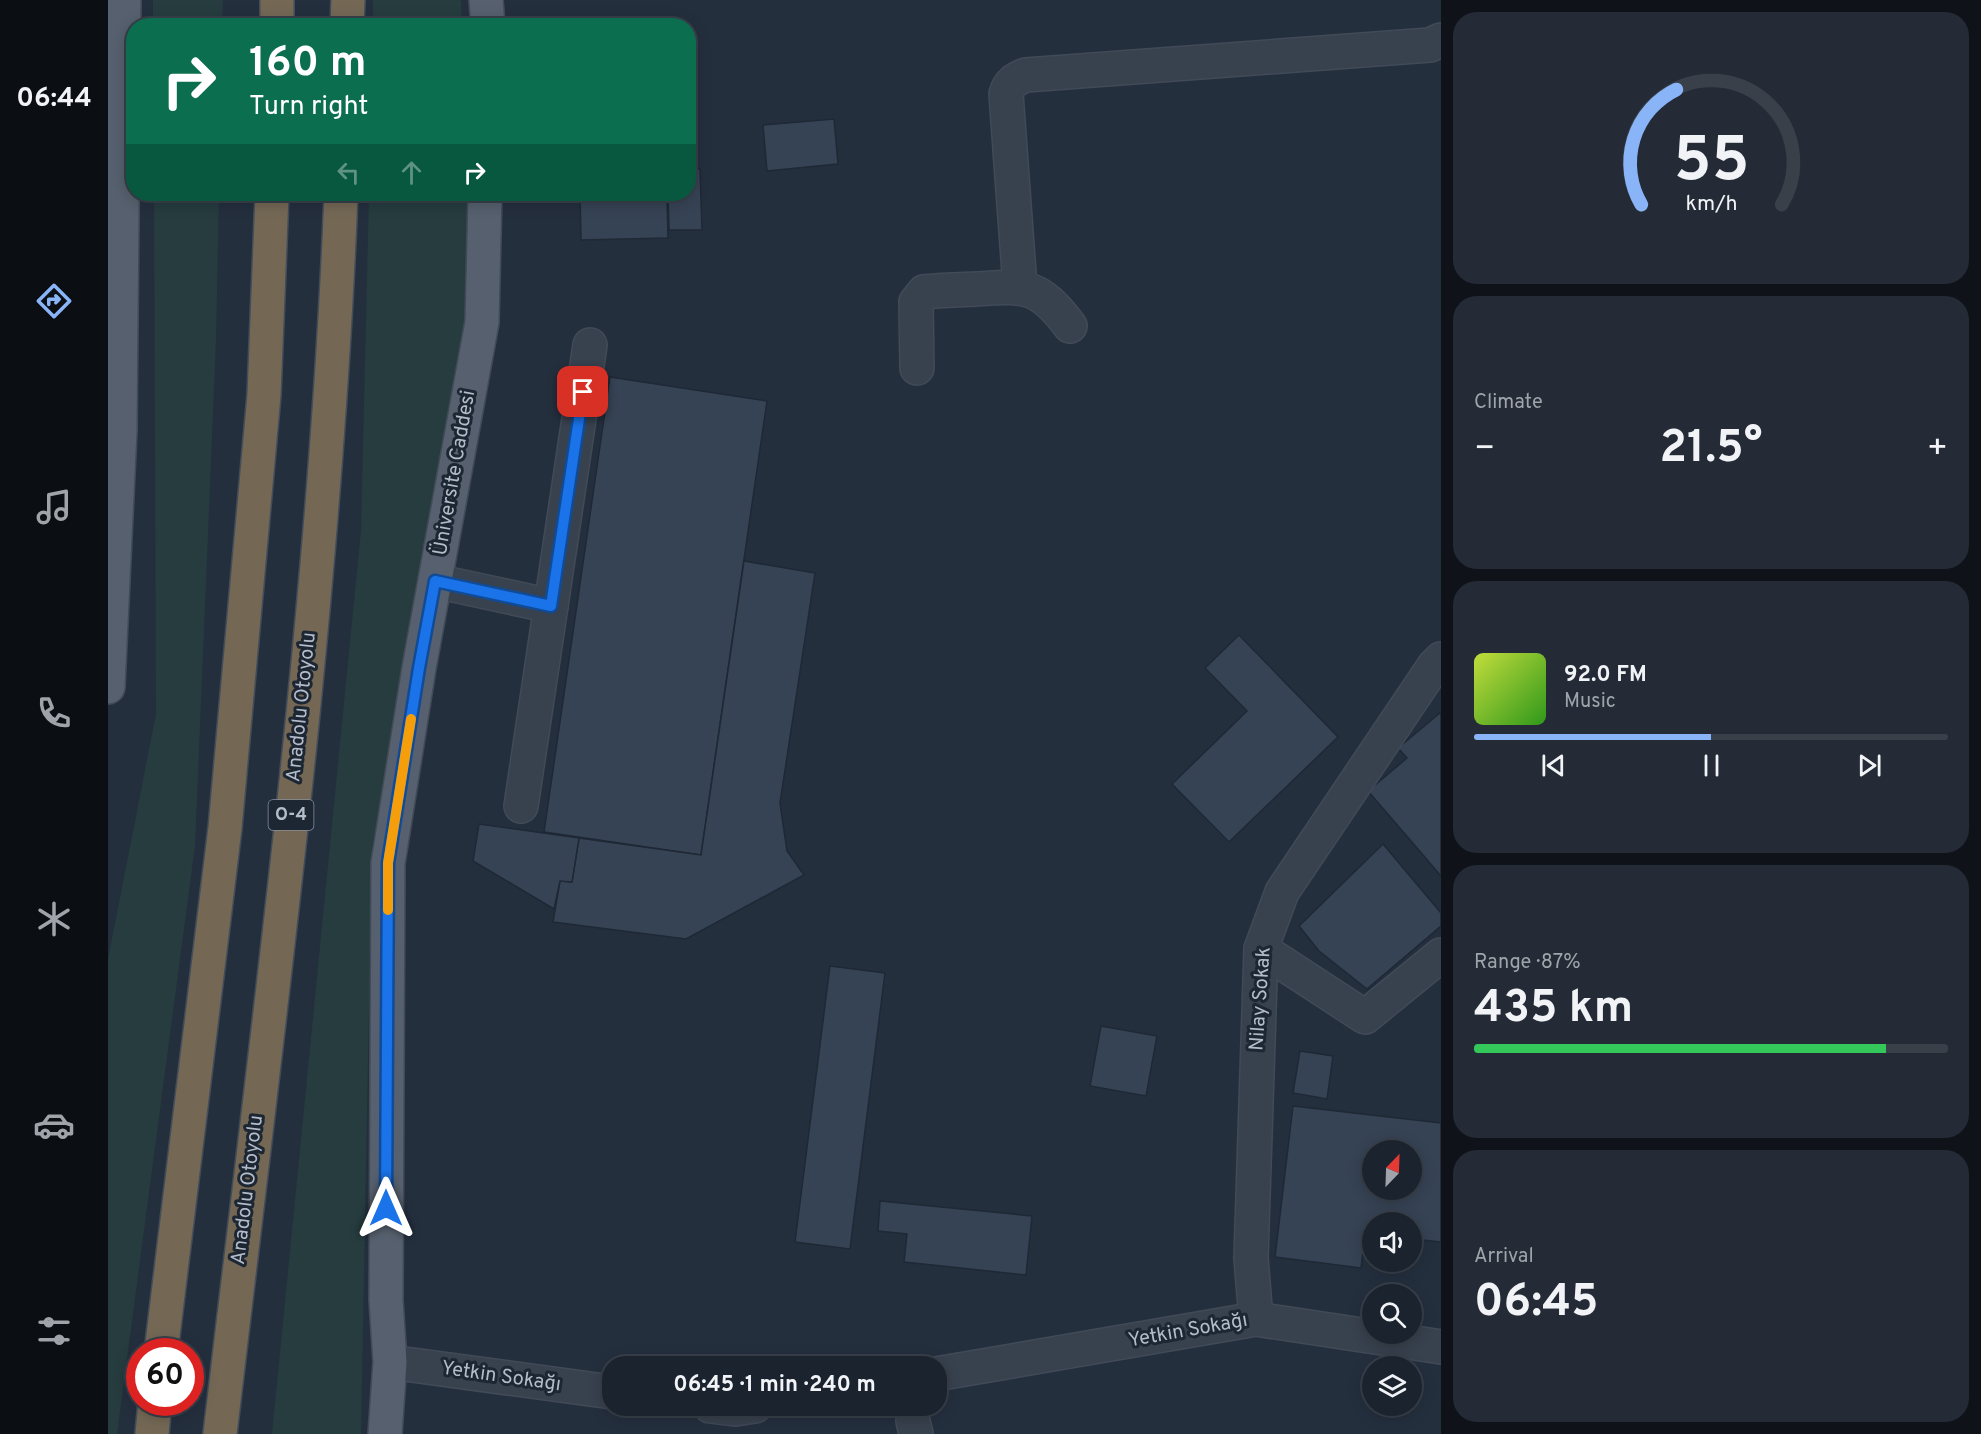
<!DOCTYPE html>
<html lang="en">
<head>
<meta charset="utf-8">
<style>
	body { margin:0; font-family:Overpass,sans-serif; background:#242b36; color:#f1f3f6; height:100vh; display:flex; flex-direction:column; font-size:22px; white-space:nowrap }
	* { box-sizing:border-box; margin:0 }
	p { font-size:20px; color:#a0a4aa }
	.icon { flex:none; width:33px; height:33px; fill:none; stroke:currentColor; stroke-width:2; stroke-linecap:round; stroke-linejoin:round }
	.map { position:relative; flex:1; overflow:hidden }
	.side { display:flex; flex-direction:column; gap:12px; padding:12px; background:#0f1319; width:540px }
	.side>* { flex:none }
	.banner { position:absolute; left:18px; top:18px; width:570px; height:183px; border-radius:24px; box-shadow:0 3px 15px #0003,0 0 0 2px #39404a; background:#0b6e4f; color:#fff; overflow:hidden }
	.needle { width:39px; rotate:23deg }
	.tools { position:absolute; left:1254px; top:1140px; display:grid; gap:12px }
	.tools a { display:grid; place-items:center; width:60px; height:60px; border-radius:50%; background:#1b232e; box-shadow:0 3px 15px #0003,0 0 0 2px #39404a; font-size:30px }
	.speed { position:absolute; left:18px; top:1338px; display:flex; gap:12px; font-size:30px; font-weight:700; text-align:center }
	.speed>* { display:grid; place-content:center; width:78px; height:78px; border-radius:50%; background:#1b232e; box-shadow:0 3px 15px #0003,0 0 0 2px #39404a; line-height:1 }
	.speed .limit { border:9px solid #d22; background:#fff; color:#111 }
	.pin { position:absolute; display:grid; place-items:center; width:51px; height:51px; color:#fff; margin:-26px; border-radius:12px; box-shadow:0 3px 9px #0006 }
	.me { position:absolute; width:66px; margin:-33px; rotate:0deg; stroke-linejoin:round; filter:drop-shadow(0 0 4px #0008) }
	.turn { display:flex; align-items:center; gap:21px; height:126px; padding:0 24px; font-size:27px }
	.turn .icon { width:78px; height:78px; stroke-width:2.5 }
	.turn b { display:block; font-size:42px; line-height:51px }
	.lanes { display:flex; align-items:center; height:57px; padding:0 24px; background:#0003; justify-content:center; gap:30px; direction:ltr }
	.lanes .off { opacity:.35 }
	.big { font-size:45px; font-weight:700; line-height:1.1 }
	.side .widget { flex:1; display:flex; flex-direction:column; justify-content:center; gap:9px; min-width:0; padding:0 21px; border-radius:24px; background:#242b36 }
	.side .dial { align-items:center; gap:0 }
	.dial svg { height:156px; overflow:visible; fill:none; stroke:#39404a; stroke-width:7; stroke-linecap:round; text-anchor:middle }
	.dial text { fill:#f1f3f6; stroke:none }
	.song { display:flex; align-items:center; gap:18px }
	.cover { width:72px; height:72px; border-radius:9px; background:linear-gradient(135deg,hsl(70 70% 55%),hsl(110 70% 35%)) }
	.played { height:6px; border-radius:3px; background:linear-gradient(90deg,#8ab4f8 50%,#39404a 50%) }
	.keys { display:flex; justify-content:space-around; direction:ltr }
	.heat { display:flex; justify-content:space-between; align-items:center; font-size:33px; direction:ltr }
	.charge { height:9px; border-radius:4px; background:linear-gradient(90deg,#34c759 87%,#39404a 0) }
	.trip { position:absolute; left:494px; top:1356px; width:345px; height:60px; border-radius:24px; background:#1b232e; box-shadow:0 3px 15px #0003,0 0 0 2px #39404a; font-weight:700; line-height:60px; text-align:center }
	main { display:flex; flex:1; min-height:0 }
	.tabs { display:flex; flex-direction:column; width:108px; justify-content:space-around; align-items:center; background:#0b0e12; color:#a0a4aa }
	.tabs .icon { width:42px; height:42px }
	.tabs .on { color:#8ab4f8 }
	.tabs b { font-size:27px; color:#f1f3f6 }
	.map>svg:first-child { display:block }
	.green { fill:#263c3f }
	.building { fill:#364354; stroke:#1f2835; stroke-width:1.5; fill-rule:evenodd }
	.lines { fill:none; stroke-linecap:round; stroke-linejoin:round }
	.minor-casing { stroke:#414a57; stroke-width:36 }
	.major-casing { stroke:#414a57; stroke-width:36 }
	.highway-casing { stroke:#434c59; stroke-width:36 }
	.minor { stroke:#38414e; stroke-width:33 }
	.major { stroke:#56606e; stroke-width:33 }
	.highway { stroke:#746855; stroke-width:33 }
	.route-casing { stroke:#114b97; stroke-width:15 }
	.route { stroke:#1a73e8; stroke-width:10 }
	.slow { stroke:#f59e0b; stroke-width:10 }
	.labels { text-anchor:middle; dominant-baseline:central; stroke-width:6; stroke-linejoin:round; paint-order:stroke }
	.shield { fill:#1d2633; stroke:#878f9c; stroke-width:1.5 }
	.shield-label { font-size:18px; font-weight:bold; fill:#b4bcc9 }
	.street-label { font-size:20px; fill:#b4bcc9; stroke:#1d2633 }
</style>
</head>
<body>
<main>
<nav class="tabs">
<b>06:44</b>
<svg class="icon on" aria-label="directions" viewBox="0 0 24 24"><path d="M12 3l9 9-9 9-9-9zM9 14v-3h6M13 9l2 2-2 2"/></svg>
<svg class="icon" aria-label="music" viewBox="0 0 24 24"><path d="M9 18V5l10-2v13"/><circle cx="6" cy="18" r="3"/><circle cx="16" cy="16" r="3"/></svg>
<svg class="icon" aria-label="phone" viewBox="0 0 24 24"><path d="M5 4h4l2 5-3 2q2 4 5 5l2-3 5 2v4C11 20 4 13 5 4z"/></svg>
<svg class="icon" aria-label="climate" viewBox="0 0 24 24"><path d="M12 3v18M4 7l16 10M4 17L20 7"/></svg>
<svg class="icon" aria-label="car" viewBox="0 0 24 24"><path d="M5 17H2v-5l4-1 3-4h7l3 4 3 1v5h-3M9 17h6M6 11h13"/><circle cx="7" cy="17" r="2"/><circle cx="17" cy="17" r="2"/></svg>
<svg class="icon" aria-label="filters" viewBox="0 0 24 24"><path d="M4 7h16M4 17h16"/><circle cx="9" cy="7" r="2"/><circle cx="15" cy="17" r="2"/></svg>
</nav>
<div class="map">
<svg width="1333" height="1434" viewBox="0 0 1333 1434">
	<rect width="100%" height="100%" fill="#242f3e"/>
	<g class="green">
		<polygon points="45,0 115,0 114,25 45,25"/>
		<polygon points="265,0 353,0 354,25 265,25"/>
		<polygon points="46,194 111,194 108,340 87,846 9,1434 0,1434 0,959 48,714"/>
		<polygon points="261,194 359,194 363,296 264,847 253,1434 164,1434 253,530"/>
	</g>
	<g class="building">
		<polygon points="726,119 730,164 659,171 655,125"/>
		<polygon points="580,169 592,169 594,230 561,230 560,194 580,194"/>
		<polygon points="472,194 559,194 560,238 473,240"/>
		<polygon points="502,377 659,401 593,855 436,832"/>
		<polygon points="636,561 707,573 672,803 679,851 696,875 578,939 445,922 452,881 464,882 471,838 593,855"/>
		<polygon points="1131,635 1230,737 1121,842 1064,784 1139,711 1097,668"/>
		<polygon points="1333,712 1333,876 1260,791 1299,758 1290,748"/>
		<polygon points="371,824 471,838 464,882 452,881 446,909 365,861"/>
		<polygon points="1275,844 1333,913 1333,926 1259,989 1211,951 1191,926"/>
		<polygon points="722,966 777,973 742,1249 687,1242"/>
		<polygon points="993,1026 1049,1036 1038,1096 982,1086"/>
		<polygon points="1192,1051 1225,1056 1219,1099 1185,1093"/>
		<path d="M1185 1106 1333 1123V1242L1304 1239V1222H1264V1235L1257 1234 1253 1268 1167 1257ZM1264 1150H1304V1190H1264Z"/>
		<polygon points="772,1201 924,1216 918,1275 796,1262 799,1234 770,1231"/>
	</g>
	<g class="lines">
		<defs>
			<g id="minor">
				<path d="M912 287 898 94C901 83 907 79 918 75L1322 45 1333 40"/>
				<path d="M809 368 808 302 816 292C833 290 850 290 868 289 916 286 930 283 962 326"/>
				<polyline points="327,581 443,606"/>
				<polyline points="413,806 482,345"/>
				<polyline points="1153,949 1257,1017 1333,955"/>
				<polyline points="1148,1319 1143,1258 1153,949 1174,892 1326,666 1333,659"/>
				<polyline points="282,1362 504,1392"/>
				<polyline points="828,1374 1148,1319 1333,1347"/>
				<polyline points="602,1406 627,1409 647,1406"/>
				<polyline points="805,1421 808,1434"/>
			</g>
			<g id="major">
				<polyline points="378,0 380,26"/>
				<polyline points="0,687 12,431 16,0"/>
				<polyline points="277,1434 282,1362 278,1300 280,863 311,668 374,322 377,194"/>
			</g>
			<g id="highway">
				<polyline points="169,26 169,0"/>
				<polyline points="239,26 240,0"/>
				<polyline points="53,1352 117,828 156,395 164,194"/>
				<polyline points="44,1434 47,1402"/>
				<path d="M112 1434C160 1023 217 607 233 194"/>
			</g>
		</defs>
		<use href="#minor" class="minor-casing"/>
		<use href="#major" class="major-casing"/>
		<use href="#highway" class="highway-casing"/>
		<use href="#minor" class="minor"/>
		<use href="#major" class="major"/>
		<use href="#highway" class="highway"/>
	</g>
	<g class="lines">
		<defs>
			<polyline id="route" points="278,1208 280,863 311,668 327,581 443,606 475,392"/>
		</defs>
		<use href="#route" class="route-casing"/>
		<use href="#route" class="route"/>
		<polyline class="slow" points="280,910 280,863 303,719"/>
	</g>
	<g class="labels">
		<rect class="shield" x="160.5" y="800" width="45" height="30" rx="4.5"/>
		<g class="shield-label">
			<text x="183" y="815">O-4</text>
		</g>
		<g class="street-label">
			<text transform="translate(347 473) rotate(-80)">Üniversite Caddesi</text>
			<text transform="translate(194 707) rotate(-84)">Anadolu Otoyolu</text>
			<text transform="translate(1153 999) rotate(-86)">Nilay Sokak</text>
			<text transform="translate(140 1190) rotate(-83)">Anadolu Otoyolu</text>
			<text transform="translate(1080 1331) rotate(-10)">Yetkin Sokağı</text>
			<text transform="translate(393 1377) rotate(8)">Yetkin Sokağı</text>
		</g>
	</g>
</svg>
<div class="tools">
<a><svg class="needle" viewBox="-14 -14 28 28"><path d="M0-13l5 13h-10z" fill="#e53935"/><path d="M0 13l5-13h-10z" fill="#a0a4aa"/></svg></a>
<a><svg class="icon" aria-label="sound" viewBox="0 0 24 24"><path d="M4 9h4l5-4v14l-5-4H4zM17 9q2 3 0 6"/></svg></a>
<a><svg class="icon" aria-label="search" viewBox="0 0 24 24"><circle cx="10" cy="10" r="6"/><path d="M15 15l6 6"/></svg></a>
<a><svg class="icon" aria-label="layers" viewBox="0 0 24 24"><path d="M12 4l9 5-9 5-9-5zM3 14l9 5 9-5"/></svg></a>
</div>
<div class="speed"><div class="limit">60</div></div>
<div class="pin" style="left:475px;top:392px;background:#d93025"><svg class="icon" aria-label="arrive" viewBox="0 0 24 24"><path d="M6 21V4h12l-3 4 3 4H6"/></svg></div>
<svg class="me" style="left:278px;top:1208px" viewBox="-20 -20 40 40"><path d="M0-17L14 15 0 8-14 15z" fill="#1a73e8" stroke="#fff" stroke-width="4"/></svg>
<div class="trip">06:45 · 1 min · 240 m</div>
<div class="banner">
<div class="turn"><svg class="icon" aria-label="right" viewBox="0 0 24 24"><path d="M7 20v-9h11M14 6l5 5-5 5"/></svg><div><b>160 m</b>Turn right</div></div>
<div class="lanes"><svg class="icon off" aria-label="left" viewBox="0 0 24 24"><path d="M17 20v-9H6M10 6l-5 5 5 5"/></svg><svg class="icon off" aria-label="ahead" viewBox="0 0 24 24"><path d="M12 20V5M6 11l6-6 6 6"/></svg><svg class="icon" aria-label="right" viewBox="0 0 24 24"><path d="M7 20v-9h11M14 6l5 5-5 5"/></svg></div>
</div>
</div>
<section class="side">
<div class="widget dial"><svg viewBox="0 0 100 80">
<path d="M14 69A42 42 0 1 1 86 69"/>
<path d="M14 69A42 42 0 0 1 32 10" stroke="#8ab4f8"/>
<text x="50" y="56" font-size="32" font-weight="700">55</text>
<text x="50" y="72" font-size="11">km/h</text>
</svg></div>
<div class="widget"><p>Climate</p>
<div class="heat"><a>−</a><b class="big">21.5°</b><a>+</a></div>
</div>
<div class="widget">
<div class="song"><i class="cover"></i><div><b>92.0 FM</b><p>Music</p></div></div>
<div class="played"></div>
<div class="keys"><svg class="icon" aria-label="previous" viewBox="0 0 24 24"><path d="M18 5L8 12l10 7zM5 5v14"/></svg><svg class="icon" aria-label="pause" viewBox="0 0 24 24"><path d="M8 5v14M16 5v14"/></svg><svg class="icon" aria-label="next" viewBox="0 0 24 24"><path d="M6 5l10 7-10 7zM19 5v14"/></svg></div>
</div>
<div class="widget"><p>Range · 87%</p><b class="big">435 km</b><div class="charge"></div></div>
<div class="widget"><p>Arrival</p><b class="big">06:45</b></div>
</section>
</main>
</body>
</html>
